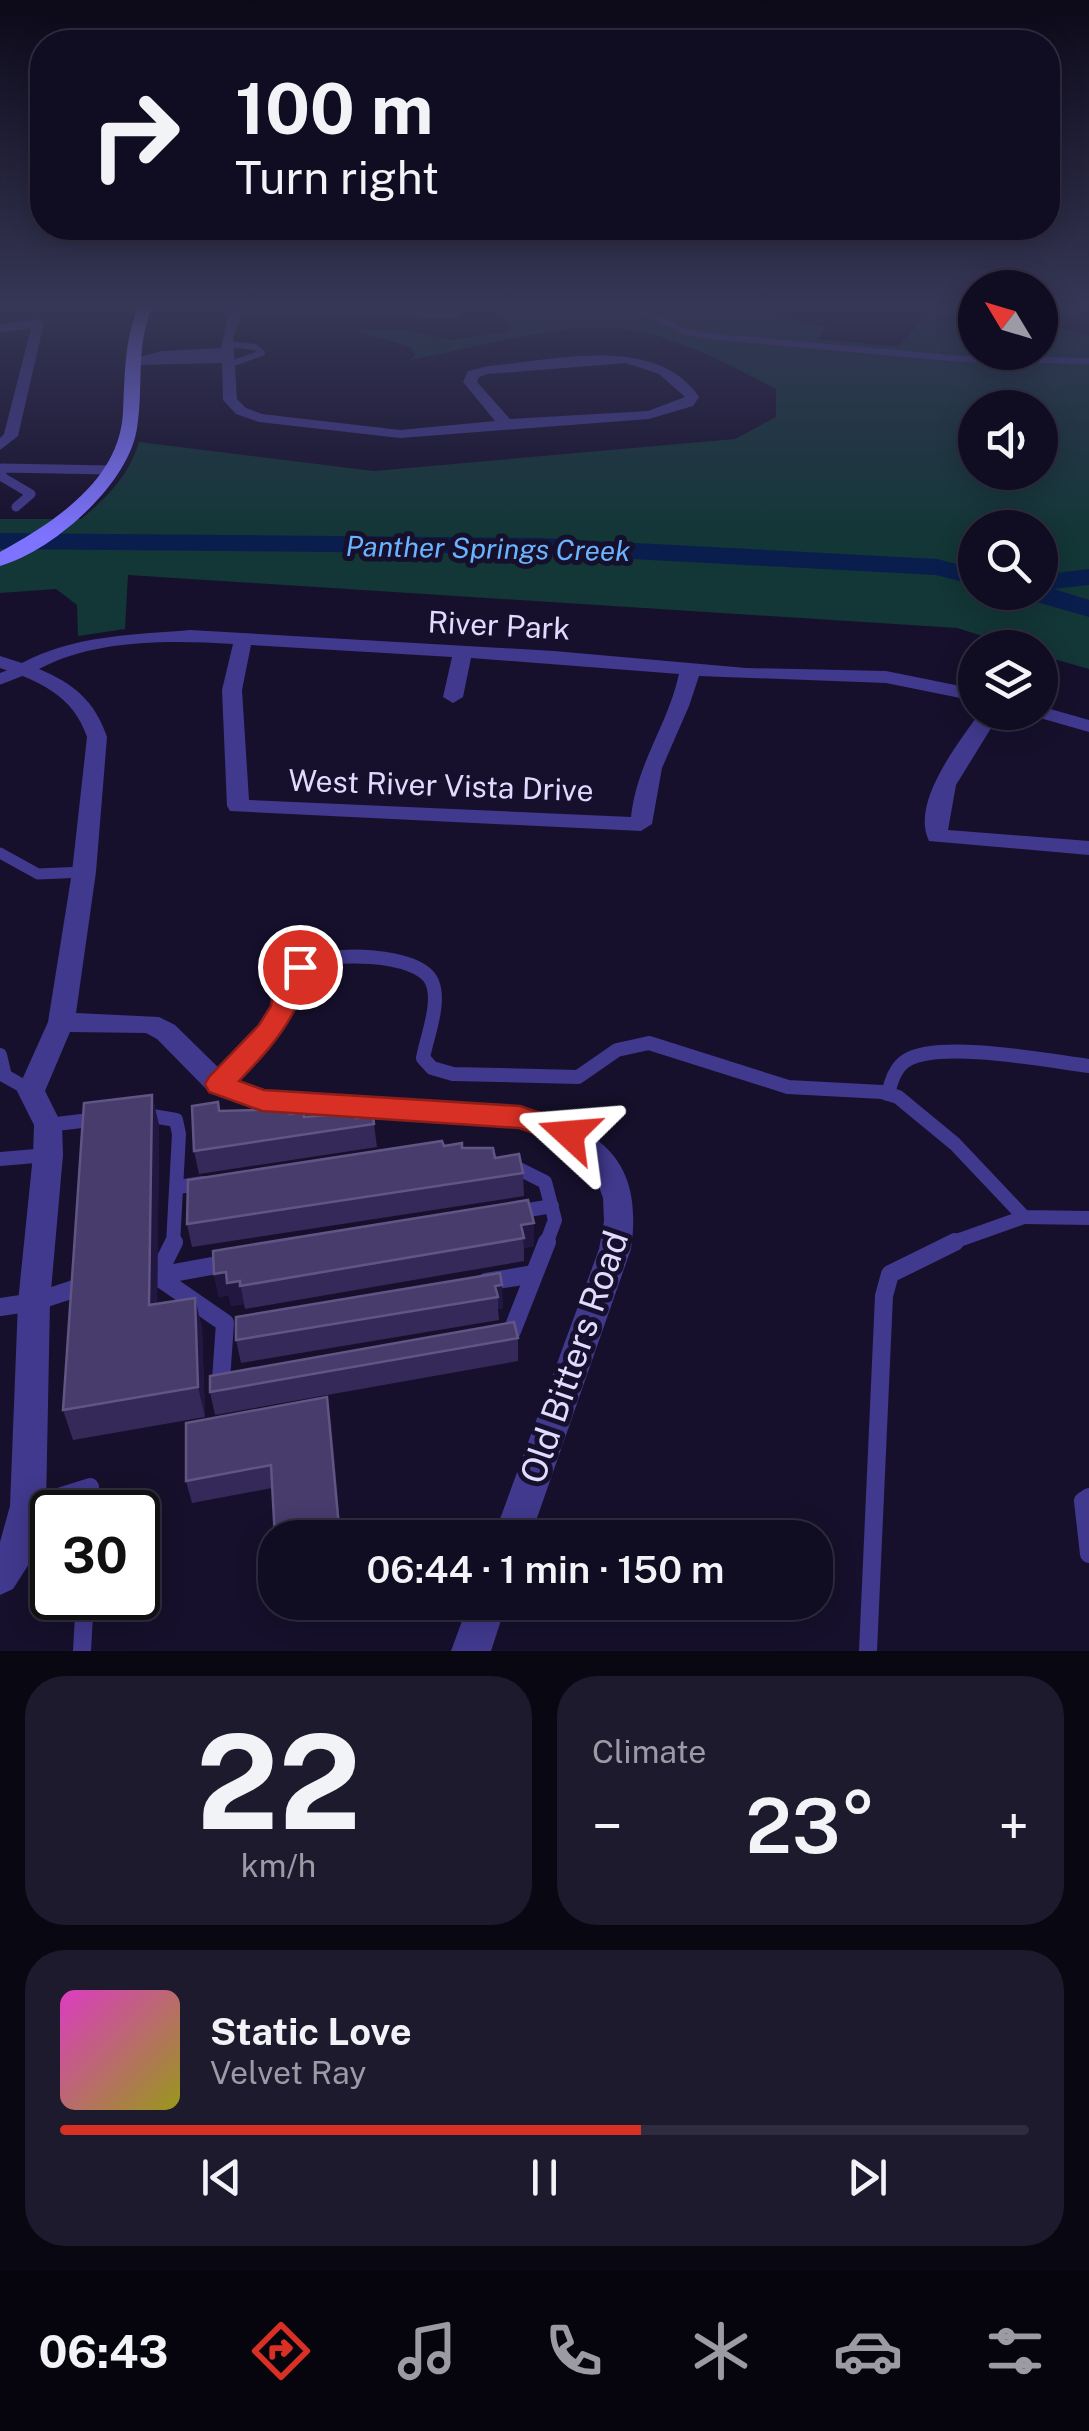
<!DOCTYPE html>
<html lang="en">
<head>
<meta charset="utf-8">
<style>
	body { margin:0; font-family:"Public Sans",sans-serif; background:#1e1a2e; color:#f1f3f6; height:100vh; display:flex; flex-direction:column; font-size:38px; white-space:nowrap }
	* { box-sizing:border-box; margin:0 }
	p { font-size:32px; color:#9c9ba5 }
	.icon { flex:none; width:55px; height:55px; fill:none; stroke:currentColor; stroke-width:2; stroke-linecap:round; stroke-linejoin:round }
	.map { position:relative; height:1651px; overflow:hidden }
	.drawer { display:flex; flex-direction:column; gap:25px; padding:25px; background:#090712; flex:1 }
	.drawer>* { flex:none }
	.banner { position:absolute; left:30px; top:30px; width:1030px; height:210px; border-radius:40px; box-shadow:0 5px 25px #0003,0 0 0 2px #302c3f; background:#100c21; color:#f1f3f6; overflow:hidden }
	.needle { width:65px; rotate:308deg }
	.controls { position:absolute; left:958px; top:270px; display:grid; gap:20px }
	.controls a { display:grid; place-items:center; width:100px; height:100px; border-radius:50%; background:#100c21; box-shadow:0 5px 25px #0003,0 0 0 2px #302c3f; font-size:50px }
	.speed { position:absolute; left:30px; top:1490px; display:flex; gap:20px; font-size:50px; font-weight:700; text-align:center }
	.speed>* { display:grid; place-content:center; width:130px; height:130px; border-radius:50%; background:#100c21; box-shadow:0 5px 25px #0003,0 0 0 2px #302c3f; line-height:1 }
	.speed .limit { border:5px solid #111; border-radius:15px; background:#fff; color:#111 }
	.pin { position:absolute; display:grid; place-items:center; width:85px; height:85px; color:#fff; margin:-42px; border:5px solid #fff; border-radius:50%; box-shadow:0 2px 10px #0007 }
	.me { position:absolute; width:110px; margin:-55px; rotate:289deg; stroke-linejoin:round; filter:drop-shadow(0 0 8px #0008) }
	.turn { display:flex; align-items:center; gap:35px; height:210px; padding:0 40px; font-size:45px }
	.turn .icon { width:130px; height:130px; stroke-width:2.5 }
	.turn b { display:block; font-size:70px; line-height:85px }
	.big { font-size:75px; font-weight:600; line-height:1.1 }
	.drawer .widget { flex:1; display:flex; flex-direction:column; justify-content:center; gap:15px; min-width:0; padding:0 35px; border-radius:40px; background:#1e1a2e }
	.drawer .dial { align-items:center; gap:0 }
	.dial b { font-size:130px; line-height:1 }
	.song { display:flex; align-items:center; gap:30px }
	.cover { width:120px; height:120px; border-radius:15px; background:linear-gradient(135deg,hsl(310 70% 55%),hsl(60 70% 35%)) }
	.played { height:10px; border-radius:5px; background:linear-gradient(90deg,#d93025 60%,#302c3f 60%) }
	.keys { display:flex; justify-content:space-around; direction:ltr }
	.heat { display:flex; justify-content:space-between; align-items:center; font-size:55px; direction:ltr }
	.drawer .tiles { flex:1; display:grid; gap:25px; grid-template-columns:1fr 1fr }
	.widget:last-child { grid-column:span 2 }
	.trip { position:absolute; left:258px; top:1520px; width:575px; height:100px; border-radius:40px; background:#100c21; box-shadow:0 5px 25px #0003,0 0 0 2px #302c3f; font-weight:600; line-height:100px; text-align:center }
	.dock { display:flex; height:160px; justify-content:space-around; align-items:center; background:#06050d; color:#9c9ba5 }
	.dock .icon { width:70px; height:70px }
	.dock .active { color:#d93025 }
	.dock b { font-size:45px; color:#f1f3f6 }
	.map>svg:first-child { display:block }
	.green { fill:#133637; fill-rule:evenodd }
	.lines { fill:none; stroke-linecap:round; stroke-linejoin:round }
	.river { fill:#091e4d; fill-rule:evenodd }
	.lane-far4 { stroke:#41398d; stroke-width:6 }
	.lane-far3 { stroke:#41398d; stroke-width:9 }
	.lane-far2 { stroke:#41398d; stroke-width:11 }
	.lane-far1 { stroke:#41398d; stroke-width:14 }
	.lane { stroke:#41398d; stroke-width:18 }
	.street { fill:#41398d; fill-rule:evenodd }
	.secondary { fill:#7d73ff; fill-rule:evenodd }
	.wall { fill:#35295a }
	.shaded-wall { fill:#211740 }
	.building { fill:#473c6c; stroke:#605583; stroke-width:2.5 }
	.route { fill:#d93025; stroke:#8d1f18; stroke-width:2.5 }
	.labels { text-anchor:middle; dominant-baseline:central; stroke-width:10; stroke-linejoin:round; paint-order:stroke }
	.far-water-label { font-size:28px; font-style:italic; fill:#6ab3ff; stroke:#16102c }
	.street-label { font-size:30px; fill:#e1dcff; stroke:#16102c }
	.near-street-label { font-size:35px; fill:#e1dcff; stroke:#16102c }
</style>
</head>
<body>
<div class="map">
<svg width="1089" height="1651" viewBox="0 0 1089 1651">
	<rect width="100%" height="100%" fill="#16102c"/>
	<path class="green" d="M513 305H753L770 308 791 321 826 327 819 339 898 347 936 305H975V352H1040V305H1089L1059 328 1089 336V669L1040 655V648L1017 647 957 628 128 575 125 629 78 636 77 605 56 589 0 593V519H81C107 497 129 476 139 442L374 471 735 439 776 417V389C733 367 689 342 640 332 571 318 480 347 410 360L415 356 411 347 357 331 405 330 452 340 511 331 500 314ZM975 408H1040V472H975ZM975 528H1040V592H975Z"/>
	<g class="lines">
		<g class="river">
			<polygon points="0,533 539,538 937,559 975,569 975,585 936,575 539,554 0,549"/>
			<polygon points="1089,569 1089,585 1054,589 1089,600 1089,617 1023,598 1019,592 1040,592 1040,575"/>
		</g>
		<g class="lane-far4">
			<polyline points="632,305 686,332 708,336 962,359 1089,361"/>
			<polyline points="227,344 255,347 262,353 228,365"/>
		</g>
		<polyline class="lane-far3" points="16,507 31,494 2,477 2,468 111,470"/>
		<g class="lane-far2">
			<polyline points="0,679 23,670"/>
			<polyline points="0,853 38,874 84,872"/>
		</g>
		<g class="lane-far1">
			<polyline points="0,1055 5,1076 30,1090"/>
			<path d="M219 1085C242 1062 270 1039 283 1008 288 994 288 975 302 966 325 951 420 952 432 982 441 1003 427 1036 423 1058L432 1068 453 1074 578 1077 617 1050 649 1043 788 1087 882 1092 898 1097 955 1144 1024 1217 1089 1218"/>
			<path d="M888 1094C891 1082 895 1067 907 1060 941 1040 1049 1061 1089 1066"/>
			<polyline points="146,1115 176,1120 179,1134 173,1244"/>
			<polyline points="48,1125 98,1119"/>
			<polyline points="0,1159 48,1155"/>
			<polyline points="511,1165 545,1182 555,1220 546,1244"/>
			<polyline points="178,1187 203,1183"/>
			<polyline points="517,1212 552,1206"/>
			<polyline points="948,1244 1024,1217"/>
		</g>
		<g class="lane">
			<polyline points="174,1242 157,1276 225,1323 221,1380 227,1379"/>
			<polyline points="157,1276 228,1263"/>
			<polyline points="486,1282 534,1274"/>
			<polyline points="0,1307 34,1302 83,1286"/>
			<polyline points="506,1332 512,1331 547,1242"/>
			<polyline points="1089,1497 1083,1501 1089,1554"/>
			<polyline points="33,1505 90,1487 89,1512"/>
			<polyline points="82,1651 85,1598"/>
			<polyline points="868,1651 884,1296 890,1274 955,1242"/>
		</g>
		<g class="street">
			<polygon points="845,305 857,305 857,306 851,310"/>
			<path d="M239 308 458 309 464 313 458 317 242 316 233 336 237 399 246 408 262 414 400 430 495 421 463 382 468 371 488 366C553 361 656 333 699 397L693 406 649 419 400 438 259 422 236 414 223 400 222 363 133 365 126 361 162 351 221 348 228 315ZM626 363 659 374 685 397 648 411 510 419 477 382 479 377 488 374Z"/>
			<polygon points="38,319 44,323 18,436 0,450 0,438 4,434 31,328 0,333 0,325"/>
			<path d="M190 630 554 651 746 668 886 671 975 689V701L886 683 699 676 689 706 662 768 652 824 641 831 230 811 227 806 222 690 233 644C170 640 95 639 39 669 73 683 95 701 107 737L96 872 76 1013 159 1017 175 1025 229 1078 264 1091 520 1106C600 1129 644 1158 631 1249L530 1538H493L599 1249 604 1221 603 1198 592 1168 558 1142 520 1128 262 1112 209 1092 157 1039 146 1033 70 1032 45 1091 62 1125 63 1155 50 1302 46 1506 29 1564 13 1589 0 1595V1542L10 1506 18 1302 33 1155 34 1125 17 1091 48 1022 72 872 87 737C73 695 39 681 0 668V656L22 663C75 635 131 635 190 630ZM251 645 452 657 443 697 453 703 463 697 471 658 679 674C668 725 637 762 631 817L249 800 242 690Z"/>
			<polygon points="1040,706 1089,720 1089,732 1033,716 1030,712 1040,712"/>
			<path d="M980 712H1001L956 785 948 830 1089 841V855L929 841C910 802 959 743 980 712Z"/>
			<polygon points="469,1602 507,1602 491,1651 451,1651"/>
		</g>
		<path class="secondary" d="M139 305H153C135 345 144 386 137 428 129 484 53 551 0 566V552C54 522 119 481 123 413 125 376 124 339 139 305Z"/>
	</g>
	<g class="wall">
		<polygon points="152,1095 159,1125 157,1303 195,1298 202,1329 205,1417 73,1440 63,1410"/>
		<polygon points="220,1111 291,1114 304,1117 356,1118 373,1116 377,1147 199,1174 194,1151"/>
		<polygon points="444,1146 462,1148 523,1173 524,1196 192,1247 187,1224"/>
		<polygon points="528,1200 534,1246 524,1248 524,1261 245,1309 244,1304 231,1306 229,1295 219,1297 214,1274"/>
		<polygon points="500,1273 503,1308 498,1309 499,1320 241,1363 236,1340"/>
		<polygon points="518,1338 518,1361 215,1415 210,1392"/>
		<polygon points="331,1420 341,1538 275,1538 272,1488 192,1503 186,1481"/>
	</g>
	<g class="shaded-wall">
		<polygon points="152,1095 159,1125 157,1335 149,1305"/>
		<polygon points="534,1223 534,1246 524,1248 521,1225"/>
		<polygon points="226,1272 240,1281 244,1304 231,1306 229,1295 219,1297 214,1274"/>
		<polygon points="502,1285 503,1308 498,1309 498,1297 495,1286"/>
		<polygon points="195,1298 202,1329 205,1417 198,1387"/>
		<polygon points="327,1397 331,1420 341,1538 339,1527"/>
	</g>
	<g class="building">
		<polygon points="152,1095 149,1305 195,1298 198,1387 63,1410 84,1103"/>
		<polygon points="218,1102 219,1111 290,1109 290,1114 303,1112 304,1117 355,1113 356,1118 373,1116 374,1124 194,1151 192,1106"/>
		<polygon points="442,1141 444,1146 462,1143 462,1148 493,1148 495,1158 519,1154 523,1173 187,1224 188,1180"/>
		<polygon points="528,1200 534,1223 521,1225 524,1238 240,1286 240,1281 227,1283 226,1272 214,1274 213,1251"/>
		<polygon points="500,1273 502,1285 495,1286 498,1297 236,1340 236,1317"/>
		<polygon points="514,1322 518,1338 210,1392 210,1376"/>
		<polygon points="327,1397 339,1527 284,1538 275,1538 271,1465 186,1481 186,1423"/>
	</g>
	<linearGradient id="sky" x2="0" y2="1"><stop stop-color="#0c0918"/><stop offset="0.57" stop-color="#363756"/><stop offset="1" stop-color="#363756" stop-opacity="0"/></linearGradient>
	<rect width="1089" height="537" fill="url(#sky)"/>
	<path class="route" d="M300 958 313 967C303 984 302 995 294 1011 280 1038 260 1059 239 1081L264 1090 520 1106 580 1126 584 1134 580 1142 569 1145 519 1128 262 1111 209 1092 205 1084 209 1077 259 1025 271 1006 274 986 291 961Z"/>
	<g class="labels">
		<g class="far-water-label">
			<text transform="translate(488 548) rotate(1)">Panther Springs Creek</text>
		</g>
		<g class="street-label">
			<text transform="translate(499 625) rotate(3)">River Park</text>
			<text transform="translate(441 785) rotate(2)">West River Vista Drive</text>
		</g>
		<g class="near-street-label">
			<text transform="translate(574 1357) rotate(-71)">Old Bitters Road</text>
		</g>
	</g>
</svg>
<div class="controls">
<a><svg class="needle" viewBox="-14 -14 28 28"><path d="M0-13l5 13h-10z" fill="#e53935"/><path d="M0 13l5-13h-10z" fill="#9c9ba5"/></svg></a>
<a><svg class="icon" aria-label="sound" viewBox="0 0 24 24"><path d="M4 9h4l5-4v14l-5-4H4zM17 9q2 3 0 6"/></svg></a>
<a><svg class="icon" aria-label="search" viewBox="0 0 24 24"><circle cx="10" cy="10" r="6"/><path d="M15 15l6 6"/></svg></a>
<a><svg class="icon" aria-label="layers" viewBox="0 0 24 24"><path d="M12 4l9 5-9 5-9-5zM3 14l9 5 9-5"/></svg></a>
</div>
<div class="speed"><div class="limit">30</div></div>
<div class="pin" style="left:300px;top:967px;background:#d93025"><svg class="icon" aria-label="arrive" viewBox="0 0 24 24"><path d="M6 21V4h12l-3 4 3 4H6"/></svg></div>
<svg class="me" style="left:569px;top:1134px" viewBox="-20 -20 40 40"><path d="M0-17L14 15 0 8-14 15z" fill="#d93025" stroke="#fff" stroke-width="4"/></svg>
<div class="trip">06:44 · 1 min · 150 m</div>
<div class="banner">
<div class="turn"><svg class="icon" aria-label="right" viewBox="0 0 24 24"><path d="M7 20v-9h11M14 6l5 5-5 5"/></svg><div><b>100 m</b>Turn right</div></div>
</div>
</div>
<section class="drawer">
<div class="tiles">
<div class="widget dial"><b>22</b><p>km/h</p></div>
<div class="widget"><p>Climate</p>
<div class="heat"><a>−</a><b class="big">23°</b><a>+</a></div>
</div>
<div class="widget">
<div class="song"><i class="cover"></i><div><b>Static Love</b><p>Velvet Ray</p></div></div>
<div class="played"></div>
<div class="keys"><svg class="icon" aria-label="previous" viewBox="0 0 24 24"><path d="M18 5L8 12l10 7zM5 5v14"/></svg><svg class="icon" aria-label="pause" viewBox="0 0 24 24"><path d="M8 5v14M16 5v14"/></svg><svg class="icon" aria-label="next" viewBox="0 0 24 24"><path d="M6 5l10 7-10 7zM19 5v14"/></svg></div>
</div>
</div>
</section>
<nav class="dock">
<b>06:43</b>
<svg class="icon active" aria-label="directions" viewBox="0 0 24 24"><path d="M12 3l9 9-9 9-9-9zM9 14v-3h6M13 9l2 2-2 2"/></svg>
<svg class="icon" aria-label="music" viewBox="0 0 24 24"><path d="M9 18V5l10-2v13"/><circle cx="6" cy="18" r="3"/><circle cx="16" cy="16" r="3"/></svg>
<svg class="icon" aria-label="phone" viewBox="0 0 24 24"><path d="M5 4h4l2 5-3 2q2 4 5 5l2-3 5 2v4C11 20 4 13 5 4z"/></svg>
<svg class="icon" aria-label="climate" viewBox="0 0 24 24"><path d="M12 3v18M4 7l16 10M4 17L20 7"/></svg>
<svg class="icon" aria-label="car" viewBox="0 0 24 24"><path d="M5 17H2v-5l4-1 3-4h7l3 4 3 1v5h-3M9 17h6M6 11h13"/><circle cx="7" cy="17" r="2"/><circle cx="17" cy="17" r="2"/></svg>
<svg class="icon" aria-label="filters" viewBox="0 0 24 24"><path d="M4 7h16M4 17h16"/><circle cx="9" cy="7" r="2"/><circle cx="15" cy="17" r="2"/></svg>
</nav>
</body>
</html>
